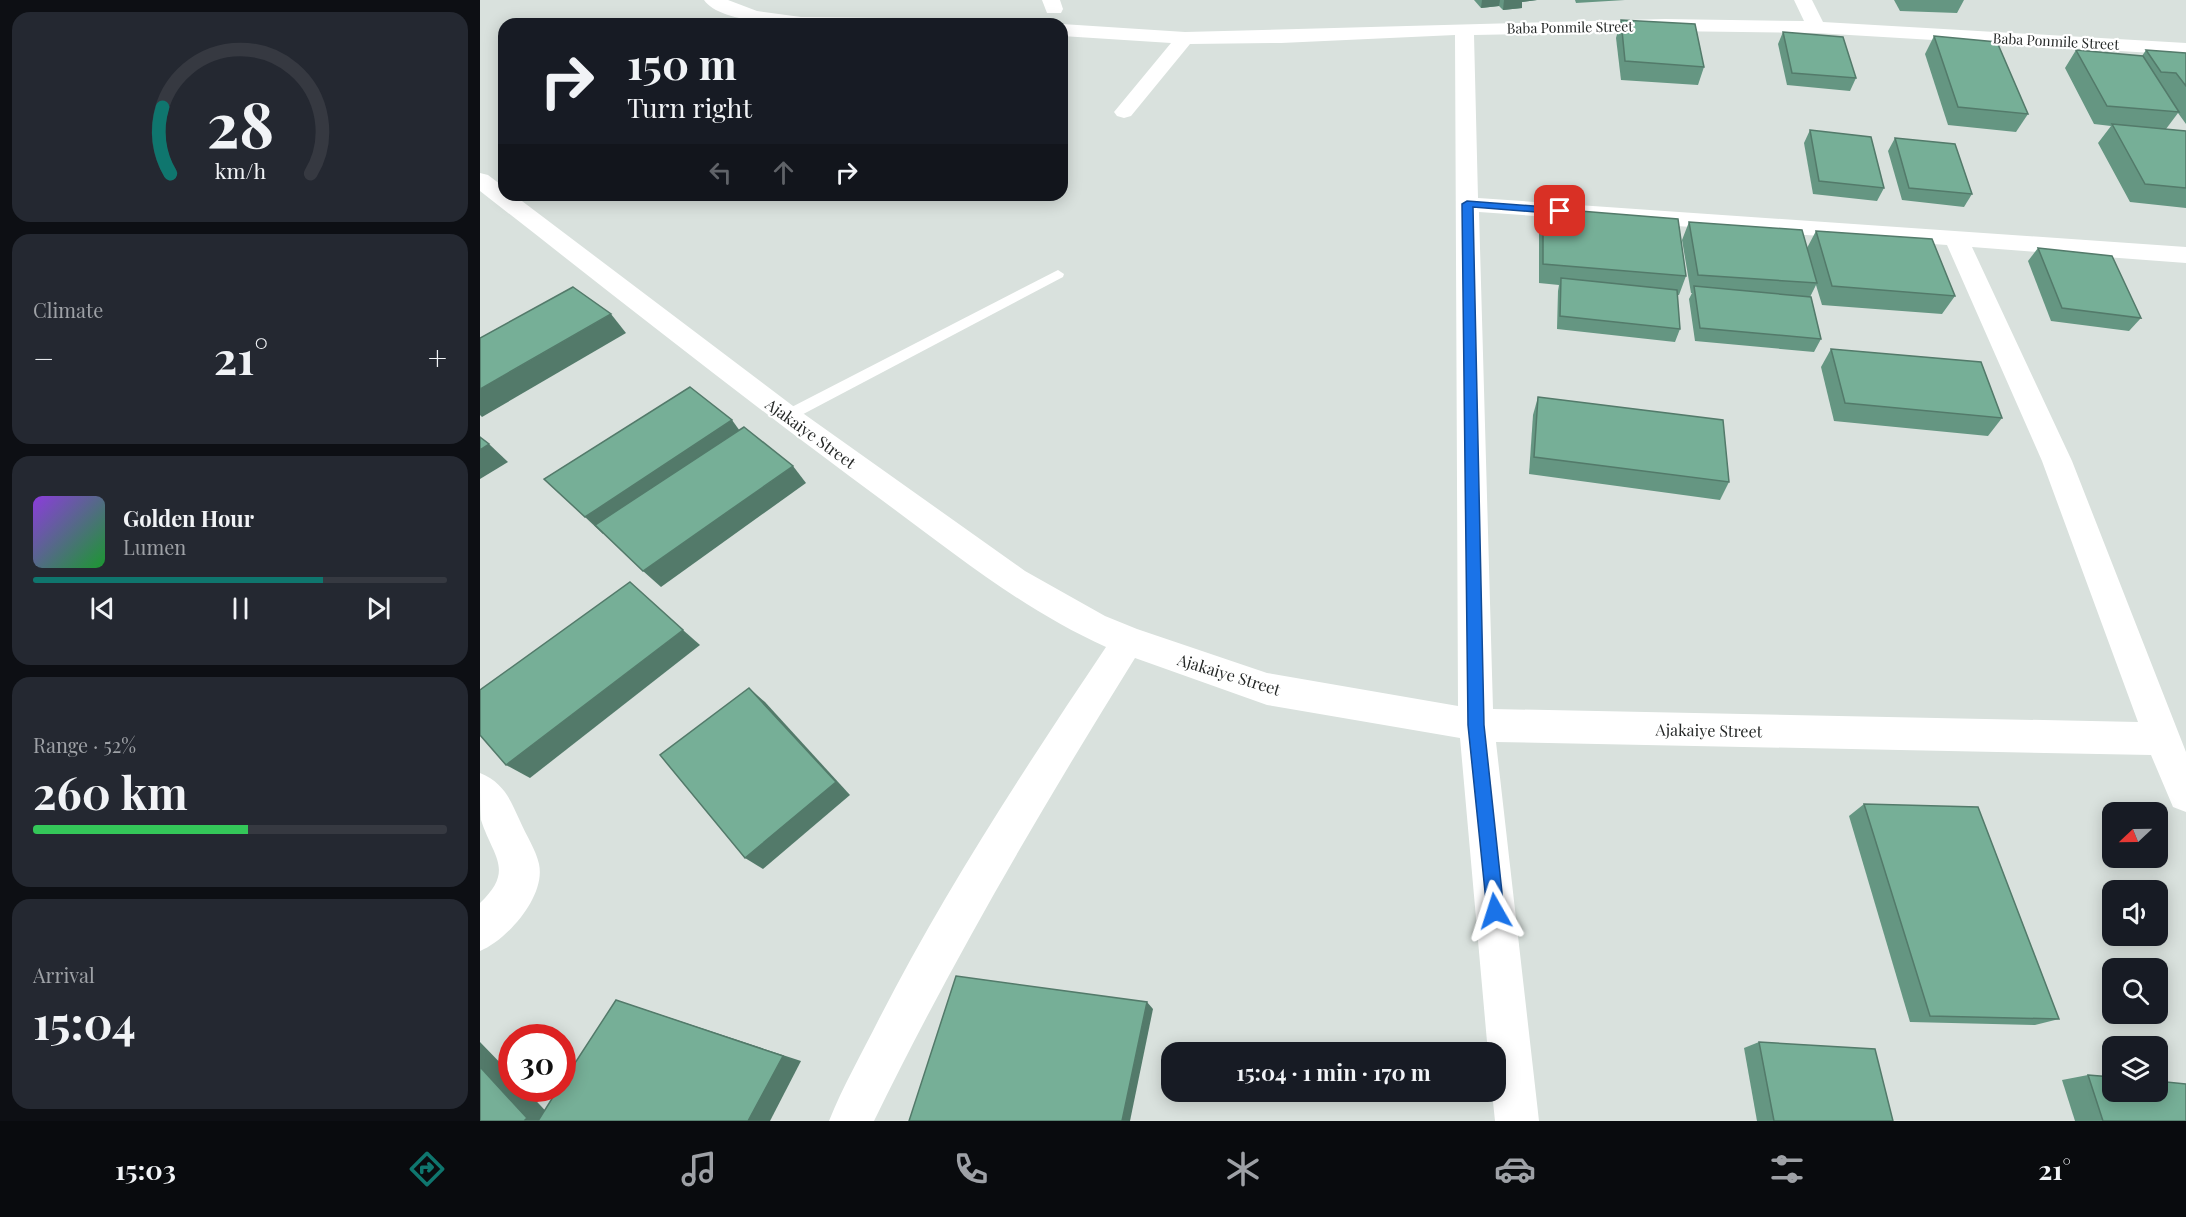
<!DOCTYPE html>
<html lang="en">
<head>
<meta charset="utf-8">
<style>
	body { margin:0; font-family:"Playfair Display",serif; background:#242831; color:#f1f3f6; height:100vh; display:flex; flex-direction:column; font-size:22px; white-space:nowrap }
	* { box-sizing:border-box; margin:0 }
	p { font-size:20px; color:#9ea1a6 }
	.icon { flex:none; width:33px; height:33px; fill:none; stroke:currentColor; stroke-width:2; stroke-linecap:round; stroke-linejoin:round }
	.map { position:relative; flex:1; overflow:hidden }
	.sheet { display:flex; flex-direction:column; gap:12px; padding:12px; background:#0d0f14; width:480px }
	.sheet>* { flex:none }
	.top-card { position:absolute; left:18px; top:18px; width:570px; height:183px; border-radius:18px; box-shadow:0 3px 15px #0003; background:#171b24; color:#f1f3f6; overflow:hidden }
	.needle { width:39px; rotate:248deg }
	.controls { position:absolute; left:1622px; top:802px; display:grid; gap:12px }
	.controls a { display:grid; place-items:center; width:66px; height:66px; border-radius:12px; background:#171b24; box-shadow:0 3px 15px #0003; font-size:30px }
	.speed { position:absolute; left:18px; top:1024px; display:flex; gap:12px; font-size:30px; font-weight:700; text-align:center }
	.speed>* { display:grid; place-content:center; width:78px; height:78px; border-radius:50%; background:#171b24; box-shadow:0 3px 15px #0003; line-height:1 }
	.speed .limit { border:9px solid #d22; background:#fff; color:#111 }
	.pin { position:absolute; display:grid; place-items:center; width:51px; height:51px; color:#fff; margin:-26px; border-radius:12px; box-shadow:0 3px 9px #0006 }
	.me { position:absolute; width:66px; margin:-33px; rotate:354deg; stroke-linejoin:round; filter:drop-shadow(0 0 4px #0008) }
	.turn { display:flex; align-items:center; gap:21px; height:126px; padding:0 30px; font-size:27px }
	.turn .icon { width:78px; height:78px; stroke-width:2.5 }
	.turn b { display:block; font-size:42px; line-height:51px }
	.lanes { display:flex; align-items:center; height:57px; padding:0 30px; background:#0003; justify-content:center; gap:30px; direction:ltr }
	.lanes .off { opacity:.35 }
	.big { font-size:45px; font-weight:700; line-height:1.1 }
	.sheet .tile { flex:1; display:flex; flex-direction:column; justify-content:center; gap:9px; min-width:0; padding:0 21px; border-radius:18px; background:#242831 }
	.sheet .dial { align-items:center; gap:0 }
	.dial svg { height:156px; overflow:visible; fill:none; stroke:#363941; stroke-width:7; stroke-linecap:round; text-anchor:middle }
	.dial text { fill:#f1f3f6; stroke:none }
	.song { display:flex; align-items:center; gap:18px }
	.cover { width:72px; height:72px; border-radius:9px; background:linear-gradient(135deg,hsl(270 70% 55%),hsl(130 70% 35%)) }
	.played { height:6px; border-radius:3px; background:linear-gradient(90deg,#0f766e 70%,#363941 70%) }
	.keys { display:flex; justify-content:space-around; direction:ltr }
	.heat { display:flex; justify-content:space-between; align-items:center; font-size:33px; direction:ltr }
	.charge { height:9px; border-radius:4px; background:linear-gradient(90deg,#34c759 52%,#363941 0) }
	.trip { position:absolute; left:681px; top:1042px; width:345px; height:60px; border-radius:18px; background:#171b24; box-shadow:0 3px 15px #0003; font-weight:700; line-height:60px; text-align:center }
	.tabs { display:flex; height:96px; justify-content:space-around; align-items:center; background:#090b0e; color:#9ea1a6 }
	.tabs .icon { width:42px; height:42px }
	.tabs .on { color:#0f766e }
	.tabs b { font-size:27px; color:#f1f3f6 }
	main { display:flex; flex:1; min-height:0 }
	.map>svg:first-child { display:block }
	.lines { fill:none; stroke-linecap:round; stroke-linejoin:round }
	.service { fill:#fff; fill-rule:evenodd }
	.minor { fill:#fff; fill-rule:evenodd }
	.wall { fill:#659682 }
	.shaded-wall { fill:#537a6a }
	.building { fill:#76af97; stroke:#537a6a; stroke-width:1.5 }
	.route { fill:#1a73e8; stroke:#114b97; stroke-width:1.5 }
	.labels { text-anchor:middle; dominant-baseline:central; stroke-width:4.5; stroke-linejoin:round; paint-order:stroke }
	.far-street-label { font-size:14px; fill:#252827; stroke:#fff }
	.street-label { font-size:16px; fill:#252827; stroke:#fff }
</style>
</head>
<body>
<main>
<section class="sheet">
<div class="tile dial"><svg viewBox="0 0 100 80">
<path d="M14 69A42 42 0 1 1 86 69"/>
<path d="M14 69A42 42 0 0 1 10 35" stroke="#0f766e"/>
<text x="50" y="56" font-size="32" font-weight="700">28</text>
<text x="50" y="72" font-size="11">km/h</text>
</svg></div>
<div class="tile"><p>Climate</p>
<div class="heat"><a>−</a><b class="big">21°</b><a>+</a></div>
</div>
<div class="tile">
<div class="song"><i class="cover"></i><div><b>Golden Hour</b><p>Lumen</p></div></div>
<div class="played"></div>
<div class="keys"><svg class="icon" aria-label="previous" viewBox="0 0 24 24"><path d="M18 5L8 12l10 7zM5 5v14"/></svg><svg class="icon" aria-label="pause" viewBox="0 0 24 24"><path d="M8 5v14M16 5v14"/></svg><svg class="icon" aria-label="next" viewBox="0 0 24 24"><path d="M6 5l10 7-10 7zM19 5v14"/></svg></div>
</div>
<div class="tile"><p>Range · 52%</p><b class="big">260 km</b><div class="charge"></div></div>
<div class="tile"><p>Arrival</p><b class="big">15:04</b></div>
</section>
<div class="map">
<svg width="1706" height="1121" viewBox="0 0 1706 1121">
	<rect width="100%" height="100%" fill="#d9e1dd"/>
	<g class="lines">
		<polygon class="service" points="578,270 584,274 583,277 312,420 307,421 300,416 302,412"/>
		<g class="minor">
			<path d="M224 0H248L277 11 321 17 415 18 422 20 424 24C384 24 247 34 224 0Z"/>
			<polygon points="562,0 580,0 583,9 581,13 567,13"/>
			<path d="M1314 0H1332L1343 22 1706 43V55L1336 33 1185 31 994 35 998 198 1706 247V263L1492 247 1592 461 1706 752V812L1693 807 1671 755 1016 742 1059 1121H1015L1012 1092H1016V1053H1008L980 738 787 705 655 658C561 809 472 961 394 1121H349C363 1086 382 1053 399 1019 465 890 545 768 626 647 543 610 471 551 399 498 264 399 132 294 0 191V173L8 175 24 187V195H34L317 409 545 571 625 616 657 629 787 673 978 706 975 35 801 43 710 44 651 116 644 118 637 116 634 112 691 43 582 36V24L705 32 1185 19 1324 21ZM999 212 1467 245 1562 461 1658 722 1013 709Z"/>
			<path d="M0 773C24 783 30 799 40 821 46 835 56 850 59 864 66 896 27 940 0 951V903C35 870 13 857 1 820 0 807 0 787 0 773Z"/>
		</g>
	</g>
	<g class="wall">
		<polygon points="994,0 1057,0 1042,2 1042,8 1023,10 1019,6 1001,8"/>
		<polygon points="1095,0 1145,0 1096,3"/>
		<polygon points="1414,0 1484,0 1477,13 1420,11"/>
		<polygon points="1141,20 1224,67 1218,85 1141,80 1136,38"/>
		<polygon points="1303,32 1376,78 1370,91 1307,85 1298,44"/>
		<polygon points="1454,36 1548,114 1536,132 1468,125 1445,54"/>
		<polygon points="1596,50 1662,56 1666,50 1706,53 1706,124 1698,113 1686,129 1706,131 1706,208 1650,202 1618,143 1631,126 1614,124 1585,68"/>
		<polygon points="1330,130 1404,188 1397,201 1333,194 1324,143"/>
		<polygon points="1415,138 1492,194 1484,207 1422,200 1408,151"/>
		<polygon points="1063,208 1206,276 1199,295 1197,295 1200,329 1195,342 1077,329 1078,291 1079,285 1059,283 1059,227"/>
		<polygon points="1209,222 1327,248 1336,231 1475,296 1462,314 1342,305 1336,285 1330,297 1341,339 1334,352 1215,341 1209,299 1212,293 1211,293 1202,240"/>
		<polygon points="1558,248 1661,318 1649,331 1571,321 1548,261"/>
		<polygon points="1351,349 1522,418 1508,436 1354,421 1341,367"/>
		<polygon points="1058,397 1249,482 1240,500 1049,474 1053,415"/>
		<polygon points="1384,804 1579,1019 1555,1025 1430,1022 1369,816"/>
		<polygon points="1279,1042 1413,1121 1277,1121 1264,1048"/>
		<polygon points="1608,1075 1706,1121 1595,1121 1582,1080"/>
	</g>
	<g class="shaded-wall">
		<polygon points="1002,0 1020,0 1019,6 1001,8"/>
		<polygon points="1024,0 1057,0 1042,2 1042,8 1023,10"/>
		<polygon points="131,314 146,333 2,417 0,415 0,389"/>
		<polygon points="252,420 265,438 123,534 105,517"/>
		<polygon points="9,444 28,462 0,479 0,450"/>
		<polygon points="313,466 326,483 181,587 163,571"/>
		<polygon points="203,630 220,645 50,778 26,765"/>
		<polygon points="269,688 285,702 370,795 283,869 265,858"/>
		<polygon points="136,1000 321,1061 290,1121 268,1121"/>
		<polygon points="667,1002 673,1009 650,1121 642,1121"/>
		<polygon points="0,1042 32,1075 32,1089 45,1089 75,1121 44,1121 0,1067"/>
	</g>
	<g class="building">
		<polygon points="1141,20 1215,24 1224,67 1145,61"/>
		<polygon points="1303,32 1363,37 1376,78 1312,73"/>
		<polygon points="1454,36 1517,42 1548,114 1478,107"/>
		<polygon points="1596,50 1663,56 1699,112 1627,106"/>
		<polygon points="1666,50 1706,53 1706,86 1696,73 1681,72"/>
		<polygon points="1632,124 1706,131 1706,188 1665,184"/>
		<polygon points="1330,130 1391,137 1404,188 1339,181"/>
		<polygon points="1415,138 1475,144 1492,194 1429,188"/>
		<polygon points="1063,208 1198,219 1206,276 1063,264"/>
		<polygon points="1209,222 1322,230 1337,283 1218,275"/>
		<polygon points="1336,231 1452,239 1475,296 1352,286"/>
		<polygon points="1558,248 1632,256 1661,318 1582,308"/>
		<polygon points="1081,278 1197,290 1200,329 1080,316"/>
		<polygon points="1214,286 1331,297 1341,339 1220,328"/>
		<polygon points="93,287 131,314 0,389 0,338"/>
		<polygon points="1351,349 1501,362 1522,418 1365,403"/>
		<polygon points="210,387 252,420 105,517 64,479"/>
		<polygon points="1058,397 1243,420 1249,482 1054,457"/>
		<polygon points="264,427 313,466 163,571 115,525"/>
		<polygon points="0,437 9,444 0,450"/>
		<polygon points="150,582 203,630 26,765 0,735 0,690"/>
		<polygon points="269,688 356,782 265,858 180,755"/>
		<polygon points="1384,804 1498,807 1579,1019 1450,1016"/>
		<polygon points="476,976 667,1002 642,1121 429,1121"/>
		<polygon points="136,1000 303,1056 268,1121 58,1121 78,1089 82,1089 82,1083"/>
		<polygon points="1279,1042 1395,1049 1413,1121 1294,1121"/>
		<polygon points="0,1067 47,1118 44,1121 0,1121"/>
		<polygon points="1608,1075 1632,1077 1632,1092 1677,1092 1677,1081 1706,1084 1706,1121 1623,1121"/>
	</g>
	<polygon class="route" points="987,201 1080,208 1085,211 1080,214 993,207 1004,725 1024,911 1021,917 1015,920 1009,917 1007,911 988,725 982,204"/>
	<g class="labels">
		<g class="far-street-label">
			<text transform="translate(1090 27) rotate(-1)">Baba Ponmile Street</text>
			<text transform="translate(1576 41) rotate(3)">Baba Ponmile Street</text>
		</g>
		<g class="street-label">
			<text transform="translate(331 433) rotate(36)">Ajakaiye Street</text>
			<text transform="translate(749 674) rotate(17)">Ajakaiye Street</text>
			<text transform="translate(1229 730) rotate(1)">Ajakaiye Street</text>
		</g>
	</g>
</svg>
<div class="controls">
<a><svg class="needle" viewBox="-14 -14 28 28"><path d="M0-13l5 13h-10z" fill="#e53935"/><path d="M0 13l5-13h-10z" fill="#9ea1a6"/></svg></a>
<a><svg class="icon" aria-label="sound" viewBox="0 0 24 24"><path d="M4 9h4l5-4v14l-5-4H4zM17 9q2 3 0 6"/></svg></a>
<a><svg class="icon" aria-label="search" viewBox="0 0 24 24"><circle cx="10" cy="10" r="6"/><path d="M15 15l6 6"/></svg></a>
<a><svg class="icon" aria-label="layers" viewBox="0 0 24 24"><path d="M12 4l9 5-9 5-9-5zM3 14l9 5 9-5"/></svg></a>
</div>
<div class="speed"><div class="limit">30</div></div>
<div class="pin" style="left:1080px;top:211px;background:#d93025"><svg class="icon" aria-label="arrive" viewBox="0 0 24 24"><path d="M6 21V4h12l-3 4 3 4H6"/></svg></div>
<svg class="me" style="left:1015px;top:911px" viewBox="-20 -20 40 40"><path d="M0-17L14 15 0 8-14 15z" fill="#1a73e8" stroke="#fff" stroke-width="4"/></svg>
<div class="trip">15:04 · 1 min · 170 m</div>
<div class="top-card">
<div class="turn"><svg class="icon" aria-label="right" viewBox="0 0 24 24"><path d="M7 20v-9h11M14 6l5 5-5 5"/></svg><div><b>150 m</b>Turn right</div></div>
<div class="lanes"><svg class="icon off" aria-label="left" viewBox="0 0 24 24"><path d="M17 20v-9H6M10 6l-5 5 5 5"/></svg><svg class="icon off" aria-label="ahead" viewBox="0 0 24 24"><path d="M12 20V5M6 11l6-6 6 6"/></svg><svg class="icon" aria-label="right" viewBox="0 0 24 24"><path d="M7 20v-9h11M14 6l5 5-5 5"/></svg></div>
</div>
</div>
</main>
<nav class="tabs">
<b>15:03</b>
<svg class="icon on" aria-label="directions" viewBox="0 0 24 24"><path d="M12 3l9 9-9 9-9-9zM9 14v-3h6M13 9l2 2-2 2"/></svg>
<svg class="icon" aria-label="music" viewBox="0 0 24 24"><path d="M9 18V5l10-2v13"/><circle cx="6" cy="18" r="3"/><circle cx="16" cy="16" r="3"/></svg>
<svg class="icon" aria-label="phone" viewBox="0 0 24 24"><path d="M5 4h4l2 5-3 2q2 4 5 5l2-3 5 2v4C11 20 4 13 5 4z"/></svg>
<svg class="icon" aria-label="climate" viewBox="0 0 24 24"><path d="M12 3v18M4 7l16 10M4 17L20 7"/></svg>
<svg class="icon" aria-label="car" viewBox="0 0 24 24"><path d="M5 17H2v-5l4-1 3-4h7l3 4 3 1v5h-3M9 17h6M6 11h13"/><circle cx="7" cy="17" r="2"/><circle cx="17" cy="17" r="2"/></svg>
<svg class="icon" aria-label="filters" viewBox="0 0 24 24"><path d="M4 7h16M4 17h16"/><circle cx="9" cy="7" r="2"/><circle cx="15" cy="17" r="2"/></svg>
<b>21°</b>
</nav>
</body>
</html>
